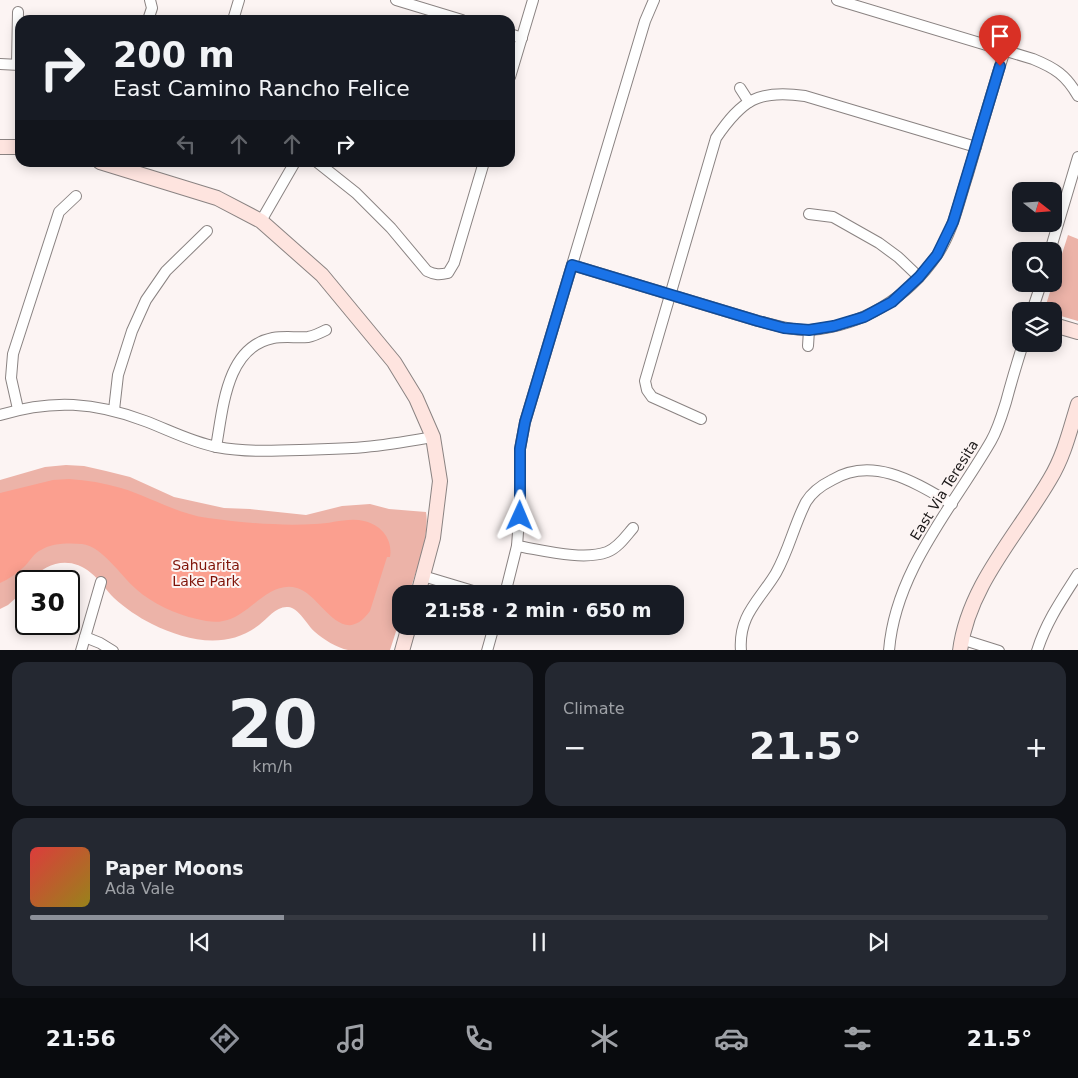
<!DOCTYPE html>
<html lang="en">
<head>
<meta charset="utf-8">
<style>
	body { margin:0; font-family:"DejaVu Sans",sans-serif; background:#242831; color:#f1f3f6; height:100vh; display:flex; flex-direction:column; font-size:19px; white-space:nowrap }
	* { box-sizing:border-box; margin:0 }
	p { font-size:16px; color:#9ea1a6 }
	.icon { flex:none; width:28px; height:28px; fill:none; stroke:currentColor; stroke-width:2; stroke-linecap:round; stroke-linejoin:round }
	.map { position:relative; height:650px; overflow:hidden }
	.panel { display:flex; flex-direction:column; gap:12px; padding:12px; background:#0d0f14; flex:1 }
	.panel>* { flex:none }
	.guide { position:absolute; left:15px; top:15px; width:500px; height:152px; border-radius:15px; box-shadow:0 2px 12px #0003; background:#171b24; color:#f1f3f6; overflow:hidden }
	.needle { width:32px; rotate:107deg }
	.buttons { position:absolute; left:1012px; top:182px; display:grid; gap:10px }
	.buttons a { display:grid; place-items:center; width:50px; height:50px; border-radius:10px; background:#171b24; box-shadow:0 2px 12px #0003; font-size:25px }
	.speed { position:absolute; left:15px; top:570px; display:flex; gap:10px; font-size:25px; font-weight:700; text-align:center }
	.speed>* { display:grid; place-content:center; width:65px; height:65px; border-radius:50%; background:#171b24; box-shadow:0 2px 12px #0003; line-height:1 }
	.speed .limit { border:2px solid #111; border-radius:8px; background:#fff; color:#111 }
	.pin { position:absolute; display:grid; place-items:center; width:42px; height:42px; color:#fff; margin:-51px -21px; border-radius:50% 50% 50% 0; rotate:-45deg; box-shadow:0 0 5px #0007 }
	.pin .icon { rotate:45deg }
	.me { position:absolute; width:55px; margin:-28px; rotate:1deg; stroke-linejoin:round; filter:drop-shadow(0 0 4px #0008) }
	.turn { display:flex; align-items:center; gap:18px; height:105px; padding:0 15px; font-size:22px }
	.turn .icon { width:65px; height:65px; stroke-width:2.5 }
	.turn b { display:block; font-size:35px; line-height:42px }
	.lanes { display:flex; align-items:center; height:48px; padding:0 15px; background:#0003; justify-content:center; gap:25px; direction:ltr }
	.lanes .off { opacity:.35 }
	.big { font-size:38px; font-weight:800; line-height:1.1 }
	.panel .card { flex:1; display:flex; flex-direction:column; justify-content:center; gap:8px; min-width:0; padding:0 18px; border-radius:15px; background:#242831 }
	.panel .dial { align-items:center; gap:0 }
	.dial b { font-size:65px; line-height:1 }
	.song { display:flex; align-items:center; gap:15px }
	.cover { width:60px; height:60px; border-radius:8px; background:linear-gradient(135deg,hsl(0 70% 55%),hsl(50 70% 35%)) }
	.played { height:5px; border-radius:2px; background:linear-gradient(90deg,#8c9099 25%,#363941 25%) }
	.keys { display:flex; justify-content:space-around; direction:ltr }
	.heat { display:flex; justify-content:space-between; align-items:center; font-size:28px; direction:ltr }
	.panel .tiles { flex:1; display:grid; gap:12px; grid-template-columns:1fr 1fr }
	.card:last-child { grid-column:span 2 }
	.trip { position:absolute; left:392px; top:585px; width:292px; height:50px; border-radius:15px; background:#171b24; box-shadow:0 2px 12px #0003; font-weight:800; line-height:50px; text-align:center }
	.menu { display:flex; height:80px; justify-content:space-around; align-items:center; background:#090b0e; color:#9ea1a6 }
	.menu .icon { width:35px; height:35px }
	.menu .current { color:#8c9099 }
	.menu b { font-size:22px; color:#f1f3f6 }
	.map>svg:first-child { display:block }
	.green { fill:#ecb3a8 }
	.water { fill:#fb9f8f }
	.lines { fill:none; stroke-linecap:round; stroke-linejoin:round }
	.street-casing { stroke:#8a8382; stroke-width:12 }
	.secondary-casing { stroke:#8a8382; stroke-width:16 }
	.street { stroke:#fff; stroke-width:10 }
	.secondary { stroke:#fee4df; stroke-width:14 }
	.route-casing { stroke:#114b97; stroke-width:12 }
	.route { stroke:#1a73e8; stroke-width:9 }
	.labels { text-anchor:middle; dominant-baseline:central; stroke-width:4; stroke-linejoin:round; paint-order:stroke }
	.street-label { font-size:14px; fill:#1c1919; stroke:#fcf4f3 }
	.park-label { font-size:14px; fill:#7f1308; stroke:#fcf4f3 }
</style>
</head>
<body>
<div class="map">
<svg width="1078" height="651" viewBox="0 0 1078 651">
	<rect width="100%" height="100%" fill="#fcf4f3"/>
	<g class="green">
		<polygon points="1068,235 1078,239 1078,321 1054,314 1054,311 1044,311"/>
		<path d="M66 465 84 466 106 471 130 477 174 497 224 508 250 509 306 515 342 506 370 504 389 509 426 512C430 535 416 571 409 594H401V616L390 650C377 650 361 651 348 650 337 648 323 639 315 632 307 625 299 608 288 607 276 606 268 618 259 625 227 650 186 641 152 624 138 617 125 608 114 598 106 590 100 580 91 573 72 556 45 561 32 581H26V589L8 605 0 609V480L45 467Z"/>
	</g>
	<path class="water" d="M69 479C87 480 104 483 121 488 151 497 177 514 208 518 243 523 280 526 315 524 331 524 348 517 364 521 382 525 393 540 390 557H387L370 611C341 651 321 594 297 588 268 580 249 617 223 621 215 623 205 621 197 619 175 614 153 604 136 589 121 576 102 546 82 544 68 543 52 543 41 550 34 553 30 561 25 566 17 573 9 579 0 583V493L53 480Z"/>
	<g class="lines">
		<defs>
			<g id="street">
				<polyline points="396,0 462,20"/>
				<path d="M837 0 1033 59C1055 68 1066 75 1078 96"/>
				<polyline points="148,20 152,8 150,0"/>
				<polyline points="233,20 239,0"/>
				<polyline points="510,34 522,38"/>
				<polyline points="0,64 20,65"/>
				<polyline points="17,64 18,12"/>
				<polyline points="510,77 533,0"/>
				<polyline points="740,88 749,102"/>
				<path d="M317 162 356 193 391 228 427 271C435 275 440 275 448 273L454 263 484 162"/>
				<polyline points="809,214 833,217 879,243 898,257 919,277"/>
				<polyline points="261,221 295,162"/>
				<polyline points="1050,251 1078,157"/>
				<path d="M572 265 758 321C774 325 793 331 810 330 862 326 908 298 937 255 953 232 959 201 968 174 980 133 992 91 1005 50"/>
				<polyline points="1032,311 1041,284"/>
				<polyline points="808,346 809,330"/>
				<polyline points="18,409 11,378 13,354 59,212 76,196"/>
				<polyline points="114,410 118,375 132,331 146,300 166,271 207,231"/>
				<path d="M0 415C52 399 95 402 145 421 169 430 191 442 217 447 244 452 272 451 300 450 322 449 344 449 365 447 388 445 410 441 433 437"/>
				<path d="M701 419 652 397 647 390 645 381 716 138C742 100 758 89 805 96L976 147"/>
				<path d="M216 447C223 409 226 347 273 338 285 336 297 338 308 337 314 336 320 333 326 330"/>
				<path d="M517 546C542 550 583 561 607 552 618 548 626 536 633 528"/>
				<polyline points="423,576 483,594"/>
				<polyline points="505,594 517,546 520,505 520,449 525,422 645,21 654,0"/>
				<polyline points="85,637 100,643 113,651"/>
				<polyline points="961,639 999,651"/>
				<polyline points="81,651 101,582"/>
				<polyline points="487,651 494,626"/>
				<path d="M741 651C738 615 760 600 776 573 789 550 794 525 806 502 812 492 822 485 832 480 873 455 916 483 952 504"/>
				<path d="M889 651C895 571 953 507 991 441 998 429 1002 415 1006 402 1011 383 1017 363 1023 344"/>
				<path d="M1037 651C1046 622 1062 599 1078 574"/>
			</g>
			<g id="secondary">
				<polyline points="0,147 20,147"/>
				<polyline points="100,162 217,198 261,221 322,275 394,362 416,398 433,437 440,481 433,538 418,594"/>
				<polyline points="1054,325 1078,332"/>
				<polyline points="402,651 409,626"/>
				<path d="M960 651C968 586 1018 534 1050 479 1064 456 1070 430 1078 404"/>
			</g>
		</defs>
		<use href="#street" class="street-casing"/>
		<use href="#secondary" class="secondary-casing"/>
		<use href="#street" class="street"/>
		<use href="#secondary" class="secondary"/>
	</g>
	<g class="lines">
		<defs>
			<polyline id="route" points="520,516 520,449 525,422 572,265 758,321 784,328 809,330 834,326 864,317 892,302 919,277 937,255 953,222 1000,66"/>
		</defs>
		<use href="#route" class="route-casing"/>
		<use href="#route" class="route"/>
	</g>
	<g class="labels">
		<g class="street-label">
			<text transform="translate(944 490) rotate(-58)">East Via Teresita</text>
		</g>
		<g class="park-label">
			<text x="206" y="565">Sahuarita<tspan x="206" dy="16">Lake Park</tspan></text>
		</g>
	</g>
</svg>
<div class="buttons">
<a><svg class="needle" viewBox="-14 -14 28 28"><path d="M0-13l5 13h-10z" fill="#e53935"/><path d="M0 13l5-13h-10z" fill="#9ea1a6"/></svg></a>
<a><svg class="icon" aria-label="search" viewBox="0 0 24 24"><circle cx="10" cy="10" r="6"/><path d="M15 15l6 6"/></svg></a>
<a><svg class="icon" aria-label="layers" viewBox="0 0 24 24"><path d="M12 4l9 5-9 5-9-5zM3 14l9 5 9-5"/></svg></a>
</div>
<div class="speed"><div class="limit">30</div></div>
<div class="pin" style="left:1000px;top:66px;background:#d93025"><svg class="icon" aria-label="arrive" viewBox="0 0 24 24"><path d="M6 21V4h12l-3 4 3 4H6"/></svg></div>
<svg class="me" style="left:520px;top:516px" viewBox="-20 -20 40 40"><path d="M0-17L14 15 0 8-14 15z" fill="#1a73e8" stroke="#fff" stroke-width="4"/></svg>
<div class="trip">21:58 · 2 min · 650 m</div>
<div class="guide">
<div class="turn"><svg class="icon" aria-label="right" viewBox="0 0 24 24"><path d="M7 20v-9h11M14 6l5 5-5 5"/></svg><div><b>200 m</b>East Camino Rancho Felice</div></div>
<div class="lanes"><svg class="icon off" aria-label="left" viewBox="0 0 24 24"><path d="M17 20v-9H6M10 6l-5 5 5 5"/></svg><svg class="icon off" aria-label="ahead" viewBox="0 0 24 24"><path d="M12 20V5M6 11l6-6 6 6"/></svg><svg class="icon off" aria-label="ahead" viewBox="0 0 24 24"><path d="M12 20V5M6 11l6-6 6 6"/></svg><svg class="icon" aria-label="right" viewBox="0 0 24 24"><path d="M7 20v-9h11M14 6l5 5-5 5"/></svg></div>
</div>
</div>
<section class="panel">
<div class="tiles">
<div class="card dial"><b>20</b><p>km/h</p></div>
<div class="card"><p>Climate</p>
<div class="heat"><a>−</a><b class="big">21.5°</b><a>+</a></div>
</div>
<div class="card">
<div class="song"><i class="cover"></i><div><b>Paper Moons</b><p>Ada Vale</p></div></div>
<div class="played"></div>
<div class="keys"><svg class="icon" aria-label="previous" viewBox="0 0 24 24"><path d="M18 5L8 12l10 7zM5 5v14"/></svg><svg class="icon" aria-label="pause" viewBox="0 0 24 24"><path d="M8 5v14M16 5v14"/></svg><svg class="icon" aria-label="next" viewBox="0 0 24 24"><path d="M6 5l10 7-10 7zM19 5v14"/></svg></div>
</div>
</div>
</section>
<nav class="menu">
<b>21:56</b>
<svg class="icon current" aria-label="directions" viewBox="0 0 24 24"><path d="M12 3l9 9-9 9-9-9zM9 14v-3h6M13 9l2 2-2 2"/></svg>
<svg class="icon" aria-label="music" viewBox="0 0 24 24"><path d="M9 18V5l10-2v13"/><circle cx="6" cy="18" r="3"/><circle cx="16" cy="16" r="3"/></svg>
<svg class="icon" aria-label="phone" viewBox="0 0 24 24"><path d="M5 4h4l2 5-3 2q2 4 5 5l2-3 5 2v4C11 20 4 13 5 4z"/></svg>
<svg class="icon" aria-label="climate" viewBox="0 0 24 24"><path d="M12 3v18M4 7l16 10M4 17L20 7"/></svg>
<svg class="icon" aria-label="car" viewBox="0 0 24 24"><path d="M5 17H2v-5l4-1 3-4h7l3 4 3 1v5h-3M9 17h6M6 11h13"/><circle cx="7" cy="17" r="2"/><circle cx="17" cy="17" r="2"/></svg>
<svg class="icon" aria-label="filters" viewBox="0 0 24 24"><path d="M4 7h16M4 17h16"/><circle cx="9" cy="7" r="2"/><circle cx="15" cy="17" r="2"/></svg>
<b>21.5°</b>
</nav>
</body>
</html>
